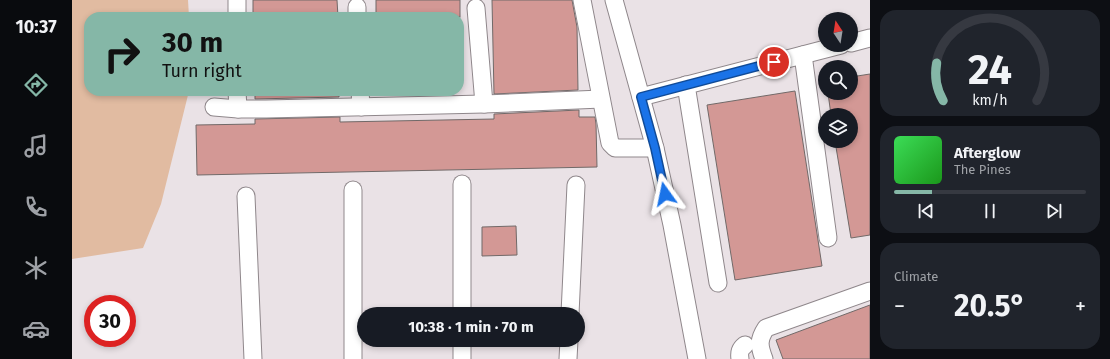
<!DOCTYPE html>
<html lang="en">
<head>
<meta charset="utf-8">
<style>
	body { margin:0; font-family:"Fira Sans",sans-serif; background:#20242c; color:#f1f3f6; height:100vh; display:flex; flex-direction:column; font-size:15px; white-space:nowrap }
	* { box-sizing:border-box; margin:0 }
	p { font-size:13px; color:#9ea1a6 }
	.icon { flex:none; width:22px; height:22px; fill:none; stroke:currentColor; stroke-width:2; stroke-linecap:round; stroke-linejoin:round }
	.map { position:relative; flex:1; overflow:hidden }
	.details { display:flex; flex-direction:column; gap:10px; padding:10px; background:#0d0f14; width:240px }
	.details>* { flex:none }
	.guide { position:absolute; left:12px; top:12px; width:380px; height:84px; border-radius:16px; box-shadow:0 2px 6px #0003; background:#85b7a7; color:#111; overflow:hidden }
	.needle { width:26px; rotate:348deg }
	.fabs { position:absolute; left:746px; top:12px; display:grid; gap:8px }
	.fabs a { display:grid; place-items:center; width:40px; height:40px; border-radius:50%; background:#171b24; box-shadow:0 2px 6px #0003; font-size:20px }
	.speed { position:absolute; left:12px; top:295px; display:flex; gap:8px; font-size:20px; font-weight:700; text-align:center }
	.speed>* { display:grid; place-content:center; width:52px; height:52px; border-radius:50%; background:#171b24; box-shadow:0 2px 6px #0003; line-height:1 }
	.speed .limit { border:6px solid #d22; background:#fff; color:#111 }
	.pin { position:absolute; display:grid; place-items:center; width:34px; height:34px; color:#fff; margin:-17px; border:2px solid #fff; border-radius:50%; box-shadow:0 1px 4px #0007 }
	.me { position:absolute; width:44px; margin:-22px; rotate:348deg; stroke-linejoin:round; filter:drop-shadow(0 0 3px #0008) }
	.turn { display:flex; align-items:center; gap:14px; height:84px; padding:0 12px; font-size:18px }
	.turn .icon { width:52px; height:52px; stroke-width:2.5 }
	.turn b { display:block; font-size:28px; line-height:34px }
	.big { font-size:30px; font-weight:700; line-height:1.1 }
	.details .widget { flex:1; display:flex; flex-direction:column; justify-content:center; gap:6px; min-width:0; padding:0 14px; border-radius:16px; background:#20242c }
	.details .dial { align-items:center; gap:0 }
	.dial svg { height:104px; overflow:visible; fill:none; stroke:#363941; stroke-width:7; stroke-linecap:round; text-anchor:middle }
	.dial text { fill:#f1f3f6; stroke:none }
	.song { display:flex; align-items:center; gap:12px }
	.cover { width:48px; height:48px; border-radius:6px; background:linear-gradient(135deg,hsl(130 70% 55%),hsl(120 70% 35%)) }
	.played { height:4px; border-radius:2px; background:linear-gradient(90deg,#85b7a7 20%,#363941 20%) }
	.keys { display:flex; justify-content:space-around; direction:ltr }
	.heat { display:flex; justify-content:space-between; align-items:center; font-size:22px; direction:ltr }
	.trip { position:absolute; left:285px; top:307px; width:228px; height:40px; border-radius:20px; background:#171b24; box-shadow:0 2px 6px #0003; font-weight:700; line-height:40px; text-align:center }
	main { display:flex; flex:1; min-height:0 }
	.tabs { display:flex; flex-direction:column; width:72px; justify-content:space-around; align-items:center; background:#090b0e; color:#9ea1a6 }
	.tabs .icon { width:28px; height:28px }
	.tabs .selected { color:#85b7a7 }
	.tabs b { font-size:18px; color:#f1f3f6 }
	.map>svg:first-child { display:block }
	.green { fill:#e1bba1 }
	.building { fill:#d39895; stroke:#716968 }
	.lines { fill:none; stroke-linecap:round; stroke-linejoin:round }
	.street-casing { stroke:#8f878b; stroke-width:19 }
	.street { stroke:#fff; stroke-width:17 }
	.route-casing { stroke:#114b97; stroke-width:10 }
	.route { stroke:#1a73e8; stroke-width:7 }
</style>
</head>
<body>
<main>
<nav class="tabs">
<b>10:37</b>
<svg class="icon selected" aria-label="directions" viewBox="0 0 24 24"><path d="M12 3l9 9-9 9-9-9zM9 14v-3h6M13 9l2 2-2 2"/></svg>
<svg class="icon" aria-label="music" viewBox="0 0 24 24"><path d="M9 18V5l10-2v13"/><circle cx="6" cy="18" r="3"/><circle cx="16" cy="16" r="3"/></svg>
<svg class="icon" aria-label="phone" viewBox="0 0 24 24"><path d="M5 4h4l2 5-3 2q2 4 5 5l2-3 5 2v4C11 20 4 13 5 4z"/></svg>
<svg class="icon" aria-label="climate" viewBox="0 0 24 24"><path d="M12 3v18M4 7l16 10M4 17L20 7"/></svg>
<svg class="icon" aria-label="car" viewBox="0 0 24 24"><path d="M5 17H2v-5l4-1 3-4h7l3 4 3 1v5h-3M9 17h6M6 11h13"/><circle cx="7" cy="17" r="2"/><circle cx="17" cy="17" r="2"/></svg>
</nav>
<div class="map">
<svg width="798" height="359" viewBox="0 0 798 359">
	<rect width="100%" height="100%" fill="#eae2e6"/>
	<polygon class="green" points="0,0 116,0 117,17 17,17 17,91 117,91 89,204 71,248 0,259"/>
	<g class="building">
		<polygon points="181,0 265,0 266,17 181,17"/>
		<rect x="304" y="0" width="84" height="17"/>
		<polygon points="420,0 500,0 505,27 506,90 422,94"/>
		<polygon points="798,74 798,235 779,238 763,141 779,141 779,115 759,115 756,93 779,93 779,77"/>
		<polygon points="183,91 267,91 267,97 183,99"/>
		<polygon points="723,91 750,266 663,280 635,105"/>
		<polygon points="507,110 507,117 523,117 524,124 525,167 125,175 124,125 183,124 183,119 268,117 268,122 422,119 422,114"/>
		<polygon points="444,226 445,255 410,256 410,227"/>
		<polygon points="798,305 798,359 711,359 704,340"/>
	</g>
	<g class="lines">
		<defs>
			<g id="street">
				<polyline points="165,0 165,17"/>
				<polyline points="510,0 538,143 543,148 583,148"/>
				<polyline points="542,0 583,148 600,225 625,359"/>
				<polyline points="285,7 285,17"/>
				<polyline points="404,8 412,104"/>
				<polyline points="779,43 798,38"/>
				<polyline points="731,55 756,238"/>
				<polyline points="614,85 646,283"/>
				<polyline points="165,91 166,109"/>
				<polyline points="288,91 289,107"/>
				<polyline points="569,97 769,45"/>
				<polyline points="142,107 166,109 194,109 412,104 529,99"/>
				<polyline points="390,184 390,314"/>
				<polyline points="174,196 181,359"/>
				<polyline points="498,314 504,185"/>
				<polyline points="390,340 390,359"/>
				<polyline points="281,359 281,190"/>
				<polyline points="496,359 497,340"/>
				<path d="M668 359C667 352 668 349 673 345"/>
				<path d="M692 359C687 346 686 340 694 328L798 291"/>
			</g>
		</defs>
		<use href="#street" class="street-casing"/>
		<use href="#street" class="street"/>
	</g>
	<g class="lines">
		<defs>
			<polyline id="route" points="593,194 583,148 569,97 702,62"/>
		</defs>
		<use href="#route" class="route-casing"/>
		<use href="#route" class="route"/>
	</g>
</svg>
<div class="fabs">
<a><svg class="needle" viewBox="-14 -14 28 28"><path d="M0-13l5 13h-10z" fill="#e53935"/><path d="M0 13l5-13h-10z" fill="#9ea1a6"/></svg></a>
<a><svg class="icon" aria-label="search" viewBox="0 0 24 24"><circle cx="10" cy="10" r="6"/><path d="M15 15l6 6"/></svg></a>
<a><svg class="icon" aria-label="layers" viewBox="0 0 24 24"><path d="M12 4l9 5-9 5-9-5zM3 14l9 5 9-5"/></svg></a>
</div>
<div class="speed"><div class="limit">30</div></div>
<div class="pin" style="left:702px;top:62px;background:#d93025"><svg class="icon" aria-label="arrive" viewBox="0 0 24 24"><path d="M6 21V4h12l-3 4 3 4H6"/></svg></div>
<svg class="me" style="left:593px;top:194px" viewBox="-20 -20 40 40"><path d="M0-17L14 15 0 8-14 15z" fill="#1a73e8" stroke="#fff" stroke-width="4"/></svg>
<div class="trip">10:38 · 1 min · 70 m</div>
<div class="guide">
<div class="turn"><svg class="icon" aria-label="right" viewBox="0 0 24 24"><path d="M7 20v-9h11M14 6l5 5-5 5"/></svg><div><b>30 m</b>Turn right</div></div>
</div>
</div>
<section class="details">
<div class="widget dial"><svg viewBox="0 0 100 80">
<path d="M14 69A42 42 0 1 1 86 69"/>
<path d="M14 69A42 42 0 0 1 9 40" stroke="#85b7a7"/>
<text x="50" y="56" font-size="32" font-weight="700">24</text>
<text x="50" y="72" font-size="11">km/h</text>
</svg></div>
<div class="widget">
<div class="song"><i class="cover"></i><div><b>Afterglow</b><p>The Pines</p></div></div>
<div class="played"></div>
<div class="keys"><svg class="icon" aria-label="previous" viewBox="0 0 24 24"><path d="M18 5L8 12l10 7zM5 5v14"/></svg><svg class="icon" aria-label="pause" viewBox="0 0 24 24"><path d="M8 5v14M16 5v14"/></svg><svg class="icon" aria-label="next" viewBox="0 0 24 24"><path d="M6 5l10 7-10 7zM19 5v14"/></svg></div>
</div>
<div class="widget"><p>Climate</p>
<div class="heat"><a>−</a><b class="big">20.5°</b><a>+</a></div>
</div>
</section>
</main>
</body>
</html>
